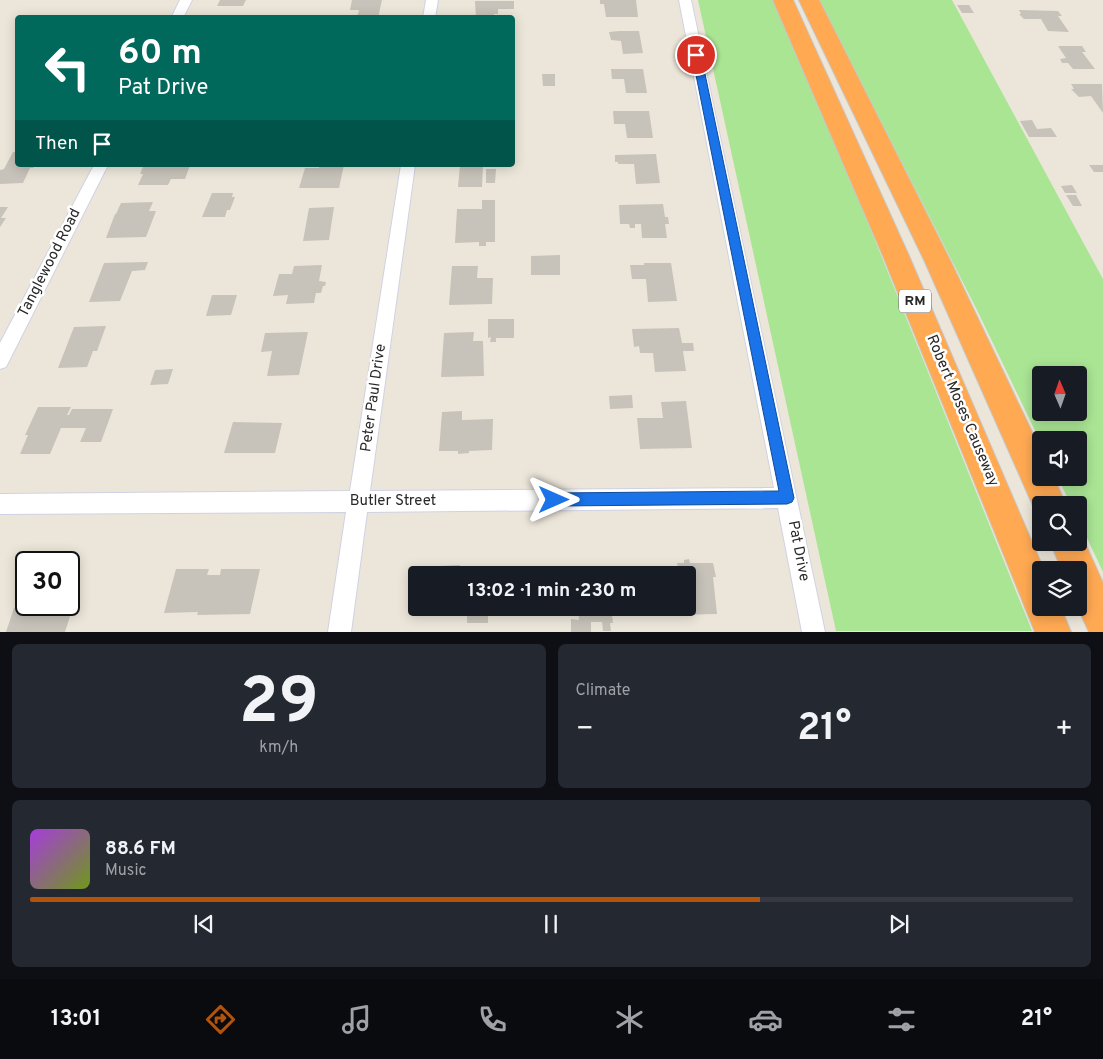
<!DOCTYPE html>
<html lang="en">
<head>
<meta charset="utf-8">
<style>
	body { margin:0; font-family:Overpass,sans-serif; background:#242831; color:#f1f3f6; height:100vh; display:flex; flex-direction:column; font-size:19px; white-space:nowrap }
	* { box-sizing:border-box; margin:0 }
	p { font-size:16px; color:#9ea1a6 }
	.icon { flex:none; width:28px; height:28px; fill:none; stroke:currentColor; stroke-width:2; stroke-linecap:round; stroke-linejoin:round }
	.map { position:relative; height:632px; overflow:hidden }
	.sheet { display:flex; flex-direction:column; gap:12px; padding:12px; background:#0d0f14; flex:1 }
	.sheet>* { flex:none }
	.guide { position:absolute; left:15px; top:15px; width:500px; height:152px; border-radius:5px; box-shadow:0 2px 12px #0003; background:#00695c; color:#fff; overflow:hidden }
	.needle { width:32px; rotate:358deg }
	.fabs { position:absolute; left:1032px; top:366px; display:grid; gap:10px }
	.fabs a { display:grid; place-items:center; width:55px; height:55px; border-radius:5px; background:#171b24; box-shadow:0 2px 12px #0003; font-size:25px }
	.speed { position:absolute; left:15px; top:551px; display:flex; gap:10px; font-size:25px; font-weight:700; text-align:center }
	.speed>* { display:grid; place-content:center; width:65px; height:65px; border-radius:50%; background:#171b24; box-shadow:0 2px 12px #0003; line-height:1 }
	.speed .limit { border:2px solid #111; border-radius:8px; background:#fff; color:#111 }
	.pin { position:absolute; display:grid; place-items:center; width:42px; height:42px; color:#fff; margin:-21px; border:2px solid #fff; border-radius:50%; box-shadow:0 1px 5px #0007 }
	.me { position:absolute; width:55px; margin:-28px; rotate:90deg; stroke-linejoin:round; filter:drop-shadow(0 0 4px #0008) }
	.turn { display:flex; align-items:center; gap:18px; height:105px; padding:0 20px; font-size:22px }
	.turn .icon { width:65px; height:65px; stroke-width:2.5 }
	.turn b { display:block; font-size:35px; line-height:42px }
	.then { display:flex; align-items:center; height:48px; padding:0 20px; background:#0003; gap:10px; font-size:19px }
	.big { font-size:38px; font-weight:700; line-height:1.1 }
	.sheet .widget { flex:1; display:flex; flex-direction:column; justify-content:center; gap:8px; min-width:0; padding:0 18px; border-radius:8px; background:#242831 }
	.sheet .dial { align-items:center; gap:0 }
	.dial b { font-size:65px; line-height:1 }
	.song { display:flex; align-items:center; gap:15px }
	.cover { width:60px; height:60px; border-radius:8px; background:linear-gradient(135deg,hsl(280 70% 55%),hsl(80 70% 35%)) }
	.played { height:5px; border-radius:2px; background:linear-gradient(90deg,#b45309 70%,#363941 70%) }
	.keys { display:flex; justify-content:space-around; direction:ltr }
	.heat { display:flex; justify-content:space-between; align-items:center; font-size:28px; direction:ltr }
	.sheet .tiles { flex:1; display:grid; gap:12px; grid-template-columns:1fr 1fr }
	.widget:last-child { grid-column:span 2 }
	.trip { position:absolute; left:408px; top:566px; width:288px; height:50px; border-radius:5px; background:#171b24; box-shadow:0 2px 12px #0003; font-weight:700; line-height:50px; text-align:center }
	.menu { display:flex; height:80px; justify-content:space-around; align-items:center; background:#090b0e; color:#9ea1a6 }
	.menu .icon { width:35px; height:35px }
	.menu .on { color:#b45309 }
	.menu b { font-size:22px; color:#f1f3f6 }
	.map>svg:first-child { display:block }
	.green { fill:#aae594; fill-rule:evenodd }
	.building { fill:#c7c3ba }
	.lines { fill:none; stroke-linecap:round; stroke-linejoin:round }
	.street-casing { stroke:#d0d2e3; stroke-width:2 }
	.highway-casing { stroke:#c7c7c7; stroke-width:2 }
	.street { fill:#fff; fill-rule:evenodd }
	.highway { fill:#ffa953; fill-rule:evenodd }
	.route { fill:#1a73e8; stroke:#114b97 }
	.labels { text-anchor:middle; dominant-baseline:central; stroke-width:5; stroke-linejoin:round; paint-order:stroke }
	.shield { fill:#fff; stroke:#696969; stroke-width:1 }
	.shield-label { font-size:14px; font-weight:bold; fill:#292929 }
	.street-label { font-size:15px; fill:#292929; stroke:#fff }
</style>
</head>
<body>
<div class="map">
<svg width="1103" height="632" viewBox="0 0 1103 632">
	<rect width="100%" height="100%" fill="#ece6da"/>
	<g class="green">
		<polygon points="698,0 773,0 830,128 1032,631 836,631"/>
		<path d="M819 0H952L1103 279V572L1079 521V505H1071L1058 478H1079V440H1041V443L976 308ZM1041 375H1079V412H1041Z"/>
	</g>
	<g class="building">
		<polygon points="220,0 246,0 243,6 217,6"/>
		<polygon points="352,0 382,0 378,18 357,18 359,10 350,10"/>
		<polygon points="600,0 636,0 638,17 606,17 604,4 600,4"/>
		<polygon points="475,1 514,1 514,9 498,9 498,14 494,14 494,18 476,18"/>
		<polygon points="957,5 969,5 974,13 962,13"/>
		<polygon points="1019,10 1058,11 1062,16 1058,16 1069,32 1048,31 1041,19 1024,19 1019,14 1021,14"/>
		<polygon points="619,31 639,31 643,53 623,54 621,41 611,40 609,32"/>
		<polygon points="1058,46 1082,46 1086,52 1082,52 1095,69 1073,69 1068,63 1062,63 1060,59 1066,58"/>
		<polygon points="611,69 643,69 647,93 626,93 624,79 612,79"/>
		<polygon points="542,74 555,74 555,86 543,86"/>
		<polygon points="1071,84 1102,84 1103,113 1091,96 1079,97 1071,89 1074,89"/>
		<polygon points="613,111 649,111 653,138 627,138 625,124 614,124"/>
		<polygon points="1032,120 1037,129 1051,128 1057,137 1029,137 1020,121"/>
		<polygon points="13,152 18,152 18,165 35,165 33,168 30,168 23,183 0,184 0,170 4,169"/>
		<polygon points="656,154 660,183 636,184 634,164 618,164 618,162 615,162 615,155"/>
		<polygon points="149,165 190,165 185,179 171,179 168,185 138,185 143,174 140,174 143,167"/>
		<polygon points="320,165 344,165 339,188 299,188 305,168 319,168"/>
		<polygon points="460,165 483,165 482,187 458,187"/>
		<polygon points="1089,165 1103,165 1103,172 1094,172"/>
		<polygon points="486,169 496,169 495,183 486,183"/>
		<polygon points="1072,185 1077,193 1065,193 1061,186"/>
		<polygon points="212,193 233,193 232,197 235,197 230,210 227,210 225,217 202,217"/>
		<polygon points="1066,195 1076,195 1082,206 1073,206"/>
		<polygon points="482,200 495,200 495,242 486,242 486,246 479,246 479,242 455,243 457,209 482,209"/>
		<polygon points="153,202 149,211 156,211 146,237 106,238 115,214 116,214 121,203"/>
		<polygon points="663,204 665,217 668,217 669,224 665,224 667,238 642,238 641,224 635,224 635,228 630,228 629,224 620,224 619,205"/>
		<polygon points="0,207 8,207 1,218 6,218 0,227"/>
		<polygon points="334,207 329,240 303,241 309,208"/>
		<polygon points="560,255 560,275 531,275 531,256"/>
		<polygon points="148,262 145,270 132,271 120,301 89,302 104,263"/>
		<polygon points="644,263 671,263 677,301 648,302 646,279 632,279 630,265 644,265"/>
		<polygon points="322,265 319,281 326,282 325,286 323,286 321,293 316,293 314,303 286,304 288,295 273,296 279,274 292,274 294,266"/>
		<polygon points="452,266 478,266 477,278 493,278 492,304 449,305"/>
		<polygon points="212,295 237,295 231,315 206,316"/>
		<polygon points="488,319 514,319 514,338 496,338 496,342 490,342 491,337 488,338"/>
		<polygon points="106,326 97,351 93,351 87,367 58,368 74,327"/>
		<polygon points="679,328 682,343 693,343 694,351 683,351 686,371 655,372 653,353 640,353 639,346 634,347 632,329"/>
		<polygon points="308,332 299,375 267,376 272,351 261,352 265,333"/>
		<polygon points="474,332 473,341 483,341 484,376 441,377 444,333"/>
		<polygon points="173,369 168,384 150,385 155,370"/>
		<polygon points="632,395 633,408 610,409 609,396"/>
		<polygon points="686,401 692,448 640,449 637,418 663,418 661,402"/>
		<polygon points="38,407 71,407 67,415 69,415 72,409 113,409 101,442 80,442 86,428 61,428 50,454 20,454 28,435 25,435"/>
		<polygon points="462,411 462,420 493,419 492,450 469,451 469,453 458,454 458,451 439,451 442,412"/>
		<polygon points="233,422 282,423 275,453 224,453"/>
		<polygon points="689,559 690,563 713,563 716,577 713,577 717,614 671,615 670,608 686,608 686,575 653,575 652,568 678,567 677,563 684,563 684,560"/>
		<polygon points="460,565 459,572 483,571 483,575 418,575 418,567"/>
		<polygon points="176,569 209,569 207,575 220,575 221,569 260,569 250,614 197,615 198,612 164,613"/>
		<polygon points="76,597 65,632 6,632 14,608 38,607 39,605 69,605 69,598"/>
		<polygon points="420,608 488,608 488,623 467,623 467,612 420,614"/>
		<polygon points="578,608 611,608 613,623 610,623 611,631 603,631 602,622 591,622 591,632 571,632 571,619 579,620"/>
	</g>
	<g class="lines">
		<defs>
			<g id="street">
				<polygon points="180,0 192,0 183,18 171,18"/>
				<polygon points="426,0 438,0 435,18 423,18"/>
				<polygon points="679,0 691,0 825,632 802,632 778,508 367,512 351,632 328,632 346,512 0,514 0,494 350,491 401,165 415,165 370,491 774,488"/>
				<polygon points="94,165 108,165 6,367 0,369 0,343"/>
			</g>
			<g id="highway">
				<polygon points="773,0 793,0 909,256 1044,570 1041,570 1041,608 1061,608 1071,632 1035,632 883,256"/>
				<polygon points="799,0 819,0 951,262 1041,451 1041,478 1054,478 1066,505 1041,505 1041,518 1038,517 925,262"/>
				<polygon points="1079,530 1103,583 1103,632 1089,632 1078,608 1079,570 1062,570 1050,542 1079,542"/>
			</g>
		</defs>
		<use href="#street" class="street-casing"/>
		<use href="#highway" class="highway-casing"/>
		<use href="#street" class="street"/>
		<use href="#highway" class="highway"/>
	</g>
	<polygon class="route" points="693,53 696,53 701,55 794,498 792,502 787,504 554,506 549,504 547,500 549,495 554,493 779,491 692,55"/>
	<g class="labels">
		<rect class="shield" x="899" y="289.5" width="32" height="23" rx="4"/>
		<g class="shield-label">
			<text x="915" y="301">RM</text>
		</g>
		<g class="street-label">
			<text transform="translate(50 263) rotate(-63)">Tanglewood Road</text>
			<text transform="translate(374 398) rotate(-82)">Peter Paul Drive</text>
			<text transform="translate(962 411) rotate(67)">Robert Moses Causeway</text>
			<text x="393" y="501">Butler Street</text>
			<text transform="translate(798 551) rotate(79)">Pat Drive</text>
		</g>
	</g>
</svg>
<div class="fabs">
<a><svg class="needle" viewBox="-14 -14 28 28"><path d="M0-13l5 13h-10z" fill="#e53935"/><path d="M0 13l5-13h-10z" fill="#9ea1a6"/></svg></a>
<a><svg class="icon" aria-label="sound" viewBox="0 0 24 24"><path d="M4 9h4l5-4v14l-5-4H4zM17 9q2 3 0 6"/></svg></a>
<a><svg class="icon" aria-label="search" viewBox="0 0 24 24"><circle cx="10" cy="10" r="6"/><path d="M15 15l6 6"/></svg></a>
<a><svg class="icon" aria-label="layers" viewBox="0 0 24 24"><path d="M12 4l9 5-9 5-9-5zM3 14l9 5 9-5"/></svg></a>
</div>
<div class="speed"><div class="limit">30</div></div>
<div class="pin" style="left:696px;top:55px;background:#d93025"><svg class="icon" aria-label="arrive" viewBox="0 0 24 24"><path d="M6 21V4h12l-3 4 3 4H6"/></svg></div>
<svg class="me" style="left:554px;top:500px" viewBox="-20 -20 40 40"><path d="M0-17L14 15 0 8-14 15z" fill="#1a73e8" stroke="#fff" stroke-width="4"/></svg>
<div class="trip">13:02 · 1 min · 230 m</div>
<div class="guide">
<div class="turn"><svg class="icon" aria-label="left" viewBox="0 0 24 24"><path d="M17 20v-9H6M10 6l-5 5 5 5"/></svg><div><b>60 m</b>Pat Drive</div></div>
<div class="then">Then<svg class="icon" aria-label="arrive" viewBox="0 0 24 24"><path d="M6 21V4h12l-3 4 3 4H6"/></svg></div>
</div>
</div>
<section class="sheet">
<div class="tiles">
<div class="widget dial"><b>29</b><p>km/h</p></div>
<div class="widget"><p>Climate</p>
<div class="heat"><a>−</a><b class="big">21°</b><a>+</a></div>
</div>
<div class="widget">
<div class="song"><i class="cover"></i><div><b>88.6 FM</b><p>Music</p></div></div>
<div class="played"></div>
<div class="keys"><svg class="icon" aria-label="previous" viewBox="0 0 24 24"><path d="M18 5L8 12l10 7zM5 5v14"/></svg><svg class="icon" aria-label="pause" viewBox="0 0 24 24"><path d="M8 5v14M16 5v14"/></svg><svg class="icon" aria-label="next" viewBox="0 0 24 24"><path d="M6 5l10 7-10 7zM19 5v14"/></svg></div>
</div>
</div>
</section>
<nav class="menu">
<b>13:01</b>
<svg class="icon on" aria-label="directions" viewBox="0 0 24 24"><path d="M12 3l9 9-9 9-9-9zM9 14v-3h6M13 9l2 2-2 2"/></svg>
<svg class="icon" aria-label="music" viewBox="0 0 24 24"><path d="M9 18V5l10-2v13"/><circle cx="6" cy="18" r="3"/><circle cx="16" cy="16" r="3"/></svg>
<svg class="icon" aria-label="phone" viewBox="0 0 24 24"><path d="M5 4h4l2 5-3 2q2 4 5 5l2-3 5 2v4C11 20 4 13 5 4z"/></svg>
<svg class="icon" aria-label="climate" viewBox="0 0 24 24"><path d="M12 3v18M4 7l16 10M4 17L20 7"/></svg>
<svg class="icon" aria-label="car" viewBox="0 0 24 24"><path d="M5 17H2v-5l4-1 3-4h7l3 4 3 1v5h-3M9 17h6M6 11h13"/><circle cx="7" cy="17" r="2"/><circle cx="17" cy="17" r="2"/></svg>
<svg class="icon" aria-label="filters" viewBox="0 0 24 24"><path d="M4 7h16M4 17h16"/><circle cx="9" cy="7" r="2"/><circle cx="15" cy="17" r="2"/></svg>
<b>21°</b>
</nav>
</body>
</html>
